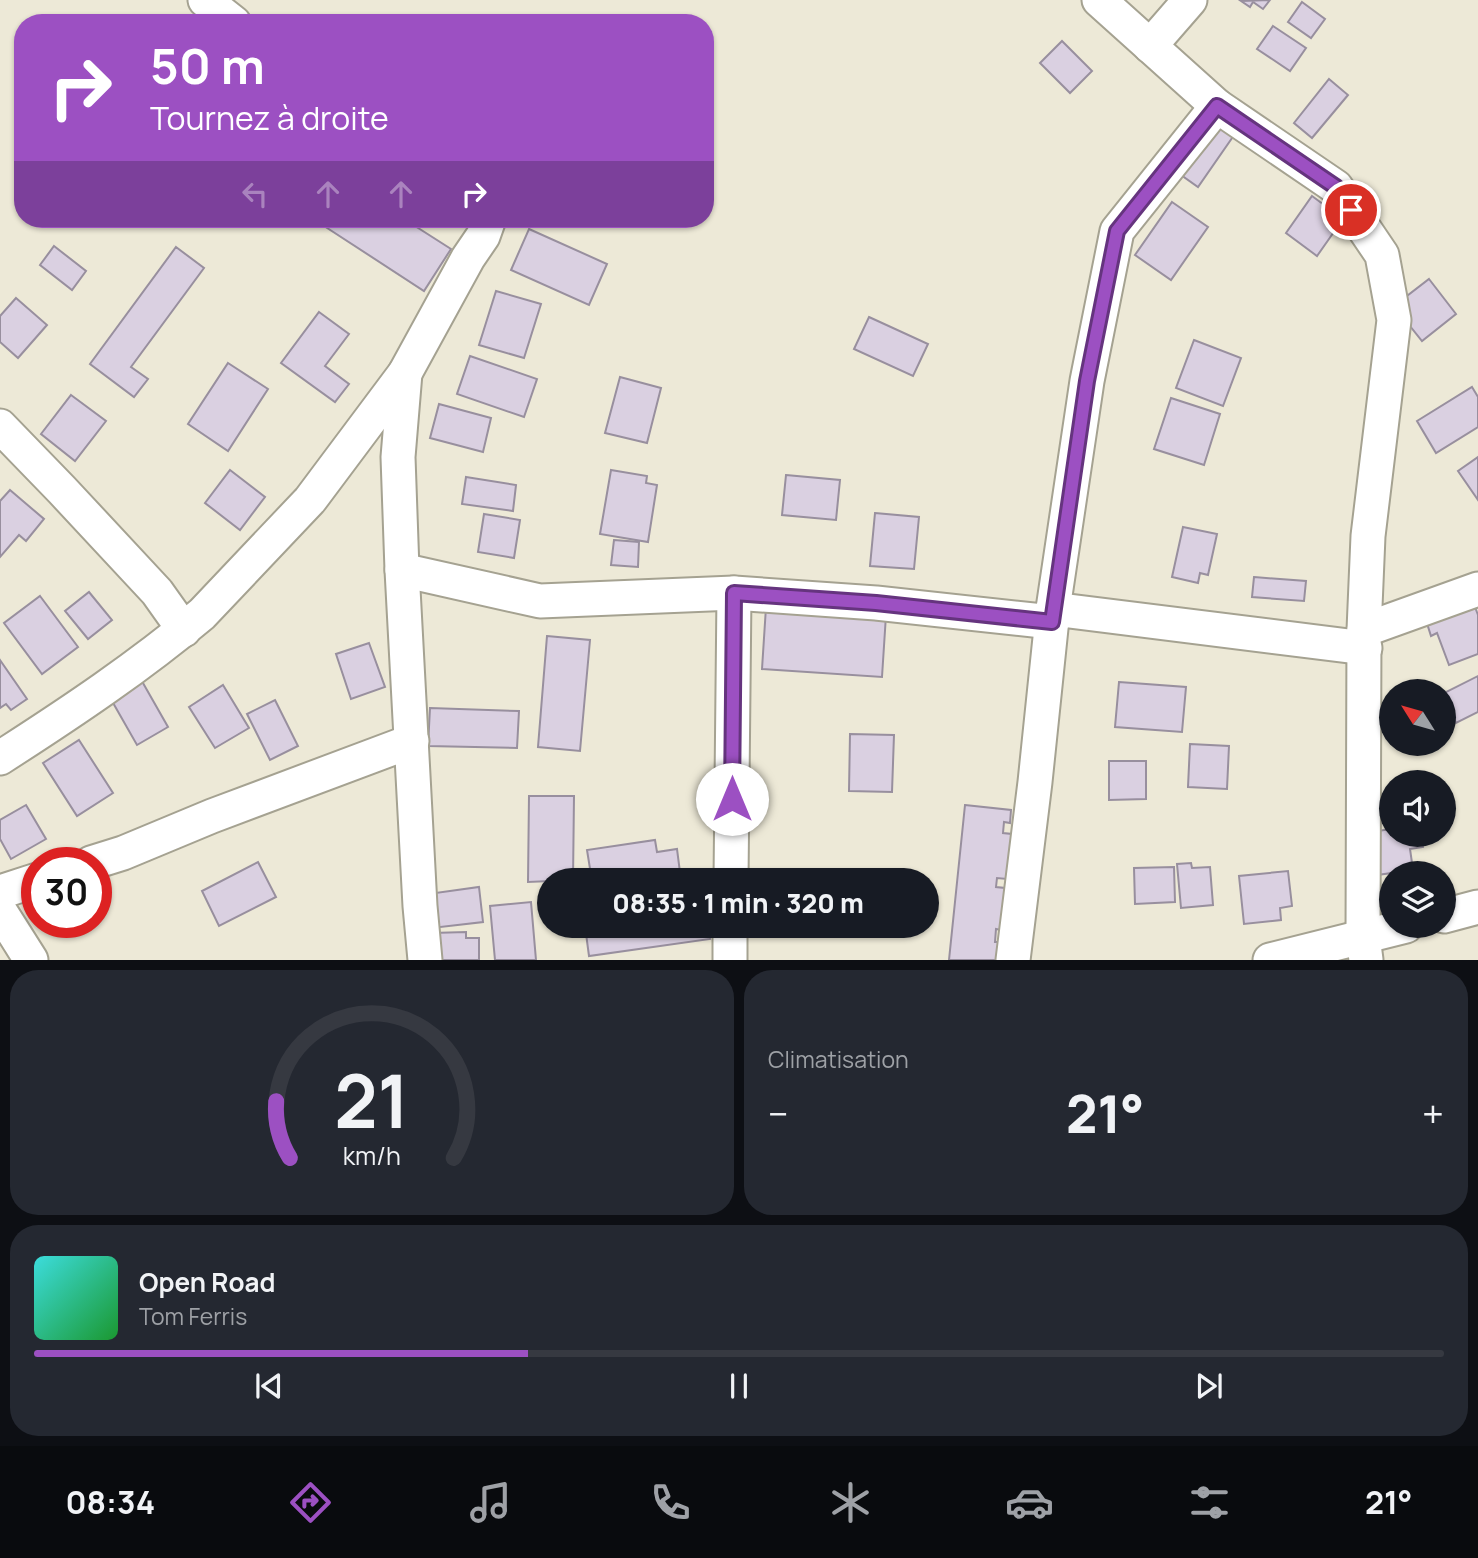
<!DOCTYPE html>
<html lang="fr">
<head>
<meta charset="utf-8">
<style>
	body { margin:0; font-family:Manrope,sans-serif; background:#242831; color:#f1f3f6; height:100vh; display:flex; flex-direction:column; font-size:26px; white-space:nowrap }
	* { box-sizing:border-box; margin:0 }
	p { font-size:23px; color:#9ea1a6 }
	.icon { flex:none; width:38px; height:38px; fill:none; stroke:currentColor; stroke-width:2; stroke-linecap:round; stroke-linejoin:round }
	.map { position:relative; height:960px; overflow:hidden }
	.sheet { display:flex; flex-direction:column; gap:10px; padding:10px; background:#0d0f14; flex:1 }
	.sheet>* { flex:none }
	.hud { position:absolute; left:14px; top:14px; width:700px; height:214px; border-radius:28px; box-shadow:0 2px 5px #0004; background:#9c50c2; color:#fff; overflow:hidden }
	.needle { width:46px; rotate:307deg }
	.buttons { position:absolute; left:1379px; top:679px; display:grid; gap:14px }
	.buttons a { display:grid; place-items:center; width:77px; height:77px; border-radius:50%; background:#171b24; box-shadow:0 2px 5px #0004; font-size:35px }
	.speed { position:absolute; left:21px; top:847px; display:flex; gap:14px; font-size:35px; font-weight:700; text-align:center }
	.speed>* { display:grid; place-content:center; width:91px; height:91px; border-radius:50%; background:#171b24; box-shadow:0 2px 5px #0004; line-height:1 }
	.speed .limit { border:10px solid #d22; background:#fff; color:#111 }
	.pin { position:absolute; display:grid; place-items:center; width:60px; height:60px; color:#fff; margin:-30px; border:4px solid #fff; border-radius:50%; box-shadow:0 2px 7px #0007 }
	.me { position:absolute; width:77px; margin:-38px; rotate:0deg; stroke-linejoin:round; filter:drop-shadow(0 0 5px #0008) }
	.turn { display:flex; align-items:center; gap:24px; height:147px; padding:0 21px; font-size:32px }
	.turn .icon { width:91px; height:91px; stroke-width:2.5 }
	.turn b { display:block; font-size:49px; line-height:60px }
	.lanes { display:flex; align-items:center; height:66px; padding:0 21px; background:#0003; justify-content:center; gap:35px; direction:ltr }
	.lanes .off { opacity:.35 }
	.big { font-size:52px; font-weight:800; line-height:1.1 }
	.sheet .tile { flex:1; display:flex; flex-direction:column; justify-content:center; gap:10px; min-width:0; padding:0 24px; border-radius:28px; background:#242831 }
	.sheet .dial { align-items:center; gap:0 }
	.dial svg { height:182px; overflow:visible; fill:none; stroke:#363941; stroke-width:7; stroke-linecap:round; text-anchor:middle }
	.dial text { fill:#f1f3f6; stroke:none }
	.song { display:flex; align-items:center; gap:21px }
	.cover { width:84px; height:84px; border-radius:10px; background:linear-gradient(135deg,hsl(180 70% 55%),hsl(130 70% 35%)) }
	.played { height:7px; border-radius:4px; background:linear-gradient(90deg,#9c50c2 35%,#363941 35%) }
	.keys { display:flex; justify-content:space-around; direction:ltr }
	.heat { display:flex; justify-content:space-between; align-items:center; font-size:38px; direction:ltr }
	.sheet .tiles { flex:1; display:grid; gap:10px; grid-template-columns:1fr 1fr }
	.tile:last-child { grid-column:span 2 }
	.trip { position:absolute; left:537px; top:868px; width:402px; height:70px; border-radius:35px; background:#171b24; box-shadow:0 2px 5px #0004; font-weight:800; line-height:70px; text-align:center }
	.tabs { display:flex; height:112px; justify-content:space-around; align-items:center; background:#090b0e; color:#9ea1a6 }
	.tabs .icon { width:49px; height:49px }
	.tabs .selected { color:#9c50c2 }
	.tabs b { font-size:32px; color:#f1f3f6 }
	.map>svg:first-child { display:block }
	.building { fill:#dad0e1; stroke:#988f9e; stroke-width:2 }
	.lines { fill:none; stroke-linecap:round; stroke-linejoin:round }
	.minor-casing { stroke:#a5a291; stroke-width:37 }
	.minor { stroke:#fff; stroke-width:33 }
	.route-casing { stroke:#65347e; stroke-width:18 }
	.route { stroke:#9c50c2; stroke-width:12 }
</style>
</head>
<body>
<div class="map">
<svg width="1478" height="960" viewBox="0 0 1478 960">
	<rect width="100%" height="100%" fill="#ede9d7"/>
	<g class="building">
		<polygon points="1270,0 1263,9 1253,2 1250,7 1241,1"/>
		<polygon points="1302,2 1325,19 1311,38 1288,22"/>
		<polygon points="1273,26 1306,48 1290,71 1257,49"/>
		<polygon points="1062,41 1092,71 1070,93 1040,63"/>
		<polygon points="1329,79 1348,95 1312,138 1294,123"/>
		<polygon points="1215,111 1239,128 1198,187 1174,170"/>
		<polygon points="1312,196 1343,219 1317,256 1286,233"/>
		<polygon points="1172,202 1208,227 1171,280 1135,255"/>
		<polygon points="324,219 404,219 451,249 424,291 321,224"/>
		<polygon points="529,229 607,264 589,305 511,270"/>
		<polygon points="54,246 86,271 72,290 40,265"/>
		<polygon points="176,247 204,268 131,367 148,379 134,397 90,364"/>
		<polygon points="1429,279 1456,314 1422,341 1394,306"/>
		<polygon points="496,291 541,304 524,358 479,345"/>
		<polygon points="16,298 47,325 18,358 0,342 0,316"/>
		<polygon points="319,312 349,334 325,366 349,384 335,402 281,363"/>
		<polygon points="869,317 928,344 913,376 854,349"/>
		<polygon points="1194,340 1241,358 1223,406 1176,388"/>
		<polygon points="470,356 537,379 524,417 457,394"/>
		<polygon points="228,363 268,389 228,451 188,424"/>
		<polygon points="620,377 661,388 647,443 605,433"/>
		<polygon points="1472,387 1478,397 1478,427 1436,453 1417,421"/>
		<polygon points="71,395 106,421 75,461 41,434"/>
		<polygon points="1171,398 1220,414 1204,465 1154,449"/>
		<polygon points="439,404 491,418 483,452 430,438"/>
		<polygon points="1478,457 1478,500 1458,471"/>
		<polygon points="230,470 265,497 240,530 205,503"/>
		<polygon points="611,470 647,476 646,483 657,485 648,542 600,534"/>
		<polygon points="786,475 840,480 836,520 782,515"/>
		<polygon points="466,477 516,485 513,511 462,504"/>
		<polygon points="10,490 44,519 26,541 19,535 0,557 0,501"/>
		<polygon points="875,513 919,517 914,569 870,566"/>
		<polygon points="484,514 520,520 514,558 478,552"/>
		<polygon points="1183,527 1217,534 1208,575 1200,573 1198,583 1172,577"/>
		<polygon points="614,540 639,542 638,567 611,565"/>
		<polygon points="1254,577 1306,581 1304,601 1252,597"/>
		<polygon points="89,592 112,620 88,639 65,611"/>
		<polygon points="40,596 78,647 42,674 4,623"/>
		<polygon points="1472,599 1478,615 1478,654 1449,665 1437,633 1431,636 1425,617"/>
		<polygon points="766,607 886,615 882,677 762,669"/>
		<polygon points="547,636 590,640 580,751 538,747"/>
		<polygon points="369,643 385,687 351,699 336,654"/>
		<polygon points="0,660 27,699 11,710 6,704 0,708"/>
		<polygon points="139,676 168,727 137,745 108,694"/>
		<polygon points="1478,676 1478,712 1456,723 1444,698 1444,693"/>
		<polygon points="1119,682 1186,687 1182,732 1115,727"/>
		<polygon points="223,685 249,728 215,748 189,707"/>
		<polygon points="275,700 298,746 270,760 247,714"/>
		<polygon points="430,708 519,711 517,748 428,746"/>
		<polygon points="850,734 894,735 892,792 849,791"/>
		<polygon points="79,740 113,793 77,816 43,763"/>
		<polygon points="1190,744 1229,746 1227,789 1188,787"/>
		<polygon points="1109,761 1146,761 1146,799 1109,800"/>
		<polygon points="529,796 574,796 573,880 528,882"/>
		<polygon points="26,805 46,839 11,859 0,839 0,820"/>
		<polygon points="965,805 1011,810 1010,823 1004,822 1003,833 1012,834 1007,879 997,878 996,887 1005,888 1001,930 996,929 995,942 1003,942 1001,960 949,960"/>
		<polygon points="1391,829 1391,835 1421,835 1423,847 1410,849 1413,870 1377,875 1371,832"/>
		<polygon points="655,840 657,852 677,849 681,880 623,880 622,871 591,875 587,850"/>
		<polygon points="258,862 276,897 219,926 202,891"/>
		<polygon points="1191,863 1192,868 1210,867 1213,905 1181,908 1177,864"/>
		<polygon points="1174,867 1175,902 1135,904 1134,868"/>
		<polygon points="1288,871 1292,906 1280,908 1281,920 1244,924 1239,876"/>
		<polygon points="479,887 483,922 432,928 428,894"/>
		<polygon points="531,902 536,960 495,960 490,906"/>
		<polygon points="585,926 708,926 710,939 589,956"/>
		<polygon points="466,932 466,938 479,938 479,960 433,960 432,933"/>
	</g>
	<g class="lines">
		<defs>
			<g id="minor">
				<polyline points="205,0 234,23"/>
				<polyline points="1099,0 1217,106 1336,187 1382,255 1394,320 1368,536 1364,630 1363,937 1366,960"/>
				<polyline points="1150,46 1190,0"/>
				<polyline points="405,373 398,457 402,570 420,906 425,960"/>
				<polyline points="0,426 62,490 157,592 184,630"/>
				<polyline points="402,570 540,601 734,593 876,603 1052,622"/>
				<polyline points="1053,609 1365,648"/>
				<polyline points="1364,630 1478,589"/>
				<path d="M0 758C70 713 139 667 202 614L310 500 405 373 468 258 483 236 489 219"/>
				<polyline points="91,863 123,853 212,816 412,741"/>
				<polyline points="731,880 734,593"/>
				<polyline points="0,892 37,880"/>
				<polyline points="0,911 31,960"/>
				<polyline points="1444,916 1478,907"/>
				<polyline points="730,960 730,926"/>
				<polyline points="1013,960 1035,782 1053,609 1087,381 1117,231 1217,106"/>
				<polyline points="1270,960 1406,926"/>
			</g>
		</defs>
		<use href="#minor" class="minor-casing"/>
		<use href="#minor" class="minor"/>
	</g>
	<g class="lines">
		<defs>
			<polyline id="route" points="732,799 734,593 876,603 1052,622 1087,381 1117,231 1217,106 1336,187 1351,210"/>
		</defs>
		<use href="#route" class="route-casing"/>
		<use href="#route" class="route"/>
	</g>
</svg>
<div class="buttons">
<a><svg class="needle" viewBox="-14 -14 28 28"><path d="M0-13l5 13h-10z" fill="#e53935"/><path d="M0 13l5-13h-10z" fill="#9ea1a6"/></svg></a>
<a><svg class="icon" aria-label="sound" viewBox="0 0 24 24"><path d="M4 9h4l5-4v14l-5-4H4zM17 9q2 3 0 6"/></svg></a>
<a><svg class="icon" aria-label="layers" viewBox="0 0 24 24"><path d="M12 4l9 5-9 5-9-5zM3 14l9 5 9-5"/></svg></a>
</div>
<div class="speed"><div class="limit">30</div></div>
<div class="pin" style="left:1351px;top:210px;background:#d93025"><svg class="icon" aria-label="arrive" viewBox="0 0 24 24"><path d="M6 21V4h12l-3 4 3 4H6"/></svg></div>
<svg class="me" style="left:732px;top:799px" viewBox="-20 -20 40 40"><circle r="19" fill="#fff"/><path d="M0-13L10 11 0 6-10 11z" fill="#9c50c2"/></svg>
<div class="trip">08:35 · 1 min · 320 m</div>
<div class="hud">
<div class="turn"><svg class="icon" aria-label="right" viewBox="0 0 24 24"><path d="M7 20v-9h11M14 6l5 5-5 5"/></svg><div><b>50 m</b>Tournez à droite</div></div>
<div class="lanes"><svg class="icon off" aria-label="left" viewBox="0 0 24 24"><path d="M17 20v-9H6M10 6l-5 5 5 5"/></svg><svg class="icon off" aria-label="ahead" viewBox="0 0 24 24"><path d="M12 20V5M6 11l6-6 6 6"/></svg><svg class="icon off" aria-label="ahead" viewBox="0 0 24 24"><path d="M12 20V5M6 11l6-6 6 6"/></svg><svg class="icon" aria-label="right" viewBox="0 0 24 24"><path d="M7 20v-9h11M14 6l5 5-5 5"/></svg></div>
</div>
</div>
<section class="sheet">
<div class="tiles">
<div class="tile dial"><svg viewBox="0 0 100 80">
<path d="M14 69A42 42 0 1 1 86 69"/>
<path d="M14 69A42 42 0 0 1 8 44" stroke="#9c50c2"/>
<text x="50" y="56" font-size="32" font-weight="700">21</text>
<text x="50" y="72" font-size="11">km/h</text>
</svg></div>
<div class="tile"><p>Climatisation</p>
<div class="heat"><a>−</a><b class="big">21°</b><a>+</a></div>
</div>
<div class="tile">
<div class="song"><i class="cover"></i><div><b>Open Road</b><p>Tom Ferris</p></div></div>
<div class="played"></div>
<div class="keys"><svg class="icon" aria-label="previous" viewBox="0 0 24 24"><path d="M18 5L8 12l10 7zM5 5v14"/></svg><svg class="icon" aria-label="pause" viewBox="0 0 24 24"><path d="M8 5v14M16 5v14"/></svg><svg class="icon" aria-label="next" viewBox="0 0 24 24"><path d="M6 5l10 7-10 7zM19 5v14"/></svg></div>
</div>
</div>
</section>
<nav class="tabs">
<b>08:34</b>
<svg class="icon selected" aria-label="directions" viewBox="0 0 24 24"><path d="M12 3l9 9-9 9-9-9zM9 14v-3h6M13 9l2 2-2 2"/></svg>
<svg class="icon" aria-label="music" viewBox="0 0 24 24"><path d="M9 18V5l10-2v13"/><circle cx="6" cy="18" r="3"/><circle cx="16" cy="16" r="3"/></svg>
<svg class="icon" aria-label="phone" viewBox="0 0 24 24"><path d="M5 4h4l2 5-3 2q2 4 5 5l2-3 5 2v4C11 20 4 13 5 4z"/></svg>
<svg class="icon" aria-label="climate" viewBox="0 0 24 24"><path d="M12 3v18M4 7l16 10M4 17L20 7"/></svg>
<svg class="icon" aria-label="car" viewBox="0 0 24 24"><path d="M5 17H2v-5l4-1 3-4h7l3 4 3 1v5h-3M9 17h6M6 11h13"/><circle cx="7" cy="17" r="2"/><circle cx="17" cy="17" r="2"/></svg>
<svg class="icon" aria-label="filters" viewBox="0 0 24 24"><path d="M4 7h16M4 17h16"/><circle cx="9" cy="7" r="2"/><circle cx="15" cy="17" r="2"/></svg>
<b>21°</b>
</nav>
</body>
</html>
